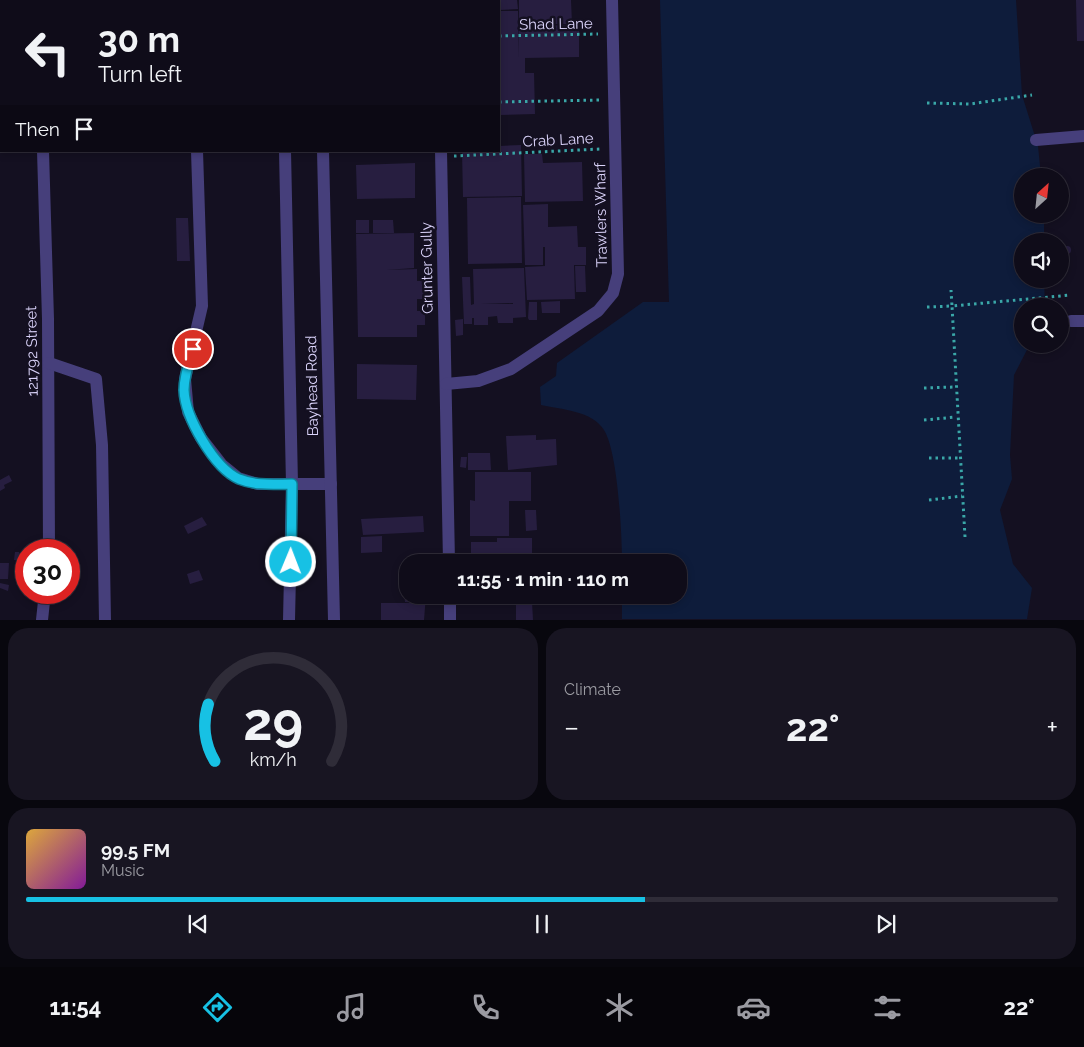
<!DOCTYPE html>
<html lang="en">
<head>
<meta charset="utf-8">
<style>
	body { margin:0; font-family:Raleway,sans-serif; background:#181522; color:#f1f3f6; height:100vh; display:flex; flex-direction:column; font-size:19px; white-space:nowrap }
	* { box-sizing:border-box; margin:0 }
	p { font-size:16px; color:#9b9ba2 }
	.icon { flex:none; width:28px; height:28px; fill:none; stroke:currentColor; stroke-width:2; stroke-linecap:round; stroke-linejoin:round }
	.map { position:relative; height:620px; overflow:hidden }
	.sheet { display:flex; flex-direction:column; gap:8px; padding:8px; background:#08070e; flex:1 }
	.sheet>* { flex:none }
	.banner { position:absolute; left:0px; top:0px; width:500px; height:152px; box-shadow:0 2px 8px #0003,0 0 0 1px #2f2c38; background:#0f0c19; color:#f1f3f6; overflow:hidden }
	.needle { width:32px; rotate:27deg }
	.fabs { position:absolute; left:1014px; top:168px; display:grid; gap:10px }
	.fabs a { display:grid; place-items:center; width:55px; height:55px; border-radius:50%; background:#0f0c19; box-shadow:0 2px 8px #0003,0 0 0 1px #2f2c38; font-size:25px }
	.speed { position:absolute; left:15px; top:539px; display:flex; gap:10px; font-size:25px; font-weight:700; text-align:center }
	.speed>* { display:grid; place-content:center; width:65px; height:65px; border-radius:50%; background:#0f0c19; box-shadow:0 2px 8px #0003,0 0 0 1px #2f2c38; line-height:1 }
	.speed .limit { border:8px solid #d22; background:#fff; color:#111 }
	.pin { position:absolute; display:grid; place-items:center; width:42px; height:42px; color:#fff; margin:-21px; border:2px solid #fff; border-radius:50%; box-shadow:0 1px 5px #0007 }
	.me { position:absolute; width:55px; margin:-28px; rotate:1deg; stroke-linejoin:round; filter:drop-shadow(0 0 4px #0008) }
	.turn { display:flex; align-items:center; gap:18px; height:105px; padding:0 15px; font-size:22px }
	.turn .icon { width:65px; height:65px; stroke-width:2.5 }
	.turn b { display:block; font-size:35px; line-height:42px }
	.then { display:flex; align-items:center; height:48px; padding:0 15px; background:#0003; gap:10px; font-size:19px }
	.big { font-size:38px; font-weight:700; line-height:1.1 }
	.sheet .tile { flex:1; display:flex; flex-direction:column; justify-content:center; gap:8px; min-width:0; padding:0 18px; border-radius:20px; background:#181522 }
	.sheet .dial { align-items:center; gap:0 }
	.dial svg { height:130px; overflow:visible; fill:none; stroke:#2f2c38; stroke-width:7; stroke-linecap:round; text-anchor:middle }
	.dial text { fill:#f1f3f6; stroke:none }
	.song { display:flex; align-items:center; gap:15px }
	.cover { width:60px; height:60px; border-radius:8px; background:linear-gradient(135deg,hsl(40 70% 55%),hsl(290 70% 35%)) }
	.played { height:5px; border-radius:2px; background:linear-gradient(90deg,#17c1e4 60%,#2f2c38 60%) }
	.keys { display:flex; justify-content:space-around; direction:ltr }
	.heat { display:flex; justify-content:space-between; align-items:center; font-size:28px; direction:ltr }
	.sheet .tiles { flex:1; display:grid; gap:8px; grid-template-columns:1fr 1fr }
	.tile:last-child { grid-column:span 2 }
	.trip { position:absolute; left:399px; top:554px; width:288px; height:50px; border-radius:20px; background:#0f0c19; box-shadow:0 2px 8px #0003,0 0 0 1px #2f2c38; font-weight:700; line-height:50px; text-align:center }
	.tabs { display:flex; height:80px; justify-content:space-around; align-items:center; background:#06050a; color:#9b9ba2 }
	.tabs .icon { width:35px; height:35px }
	.tabs .current { color:#17c1e4 }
	.tabs b { font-size:22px; color:#f1f3f6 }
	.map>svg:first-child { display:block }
	.water { fill:#0e1c3b }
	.building { fill:#271e40; fill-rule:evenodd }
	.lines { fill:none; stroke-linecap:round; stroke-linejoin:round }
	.path { stroke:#3aa7a8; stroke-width:3; stroke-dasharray:2.5 4; stroke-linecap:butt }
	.minor { stroke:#463f7b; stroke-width:12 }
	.route-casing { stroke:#0f7d94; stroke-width:12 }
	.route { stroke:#17c1e4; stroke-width:9 }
	.labels { text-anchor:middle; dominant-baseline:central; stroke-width:5; stroke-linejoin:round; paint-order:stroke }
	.street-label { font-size:15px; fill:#dbd4fb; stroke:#141021 }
</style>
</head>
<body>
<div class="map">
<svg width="1084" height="620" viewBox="0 0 1084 620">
	<rect width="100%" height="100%" fill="#141021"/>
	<path class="water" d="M660 0H1016L1022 95 1038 146 1041 176H1022V214H1044V241H1022V279H1044L1045 306H1022V344H1030L1014 375 1010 455 1012 479 1000 510 1013 564 1032 588 1027 619H622V595H678V562H622C622 535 618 452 604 430 593 411 560 409 541 405L540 387 556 376 557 363 643 302H669Z"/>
	<g class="building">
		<polygon points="499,0 517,0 518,9 499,10"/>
		<polygon points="519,0 571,0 572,24 519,24"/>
		<polygon points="1076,0 1084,0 1084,41 1077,41"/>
		<polygon points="499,11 518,11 519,58 519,26 579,25 579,57 525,58 525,73 534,73 535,114 499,115"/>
		<polygon points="521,145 522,196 463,197 462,151 499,151 499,146"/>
		<polygon points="524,154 542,154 543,163 582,162 583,201 525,202"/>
		<polygon points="415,163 415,198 357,199 356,165"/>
		<polygon points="521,197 522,263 468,264 467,198"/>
		<polygon points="548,204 548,227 577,226 578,247 586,247 586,265 574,265 575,299 527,300 525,267 545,266 545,247 543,247 543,265 525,265 523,205"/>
		<polygon points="176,218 188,218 190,261 177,261"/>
		<rect x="356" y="220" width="13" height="13"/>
		<polygon points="373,220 393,220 394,233 373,233"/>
		<polygon points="414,233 414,268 386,270 417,269 417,281 425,281 425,299 417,299 417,311 425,311 425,325 417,325 417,337 358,337 356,234"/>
		<circle cx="1067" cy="250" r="4"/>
		<polygon points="575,266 585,266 586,292 576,292"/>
		<path d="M524 268 526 317 513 318V323H498L497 316 488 317V325H474V318H472V324H464L462 277H470L471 305 474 304 473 269ZM513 303V304H481Z"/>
		<polygon points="560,301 560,313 542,313 541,302"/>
		<polygon points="529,302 537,302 537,320 529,320 528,318"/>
		<polygon points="463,319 463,335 456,336 455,320"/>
		<polygon points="357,364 417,365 416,400 357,399"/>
		<polygon points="536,435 536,440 556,439 557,465 508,470 506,436"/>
		<polygon points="468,453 490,453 491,470 468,470"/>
		<polygon points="461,457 467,457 466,468 460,467"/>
		<polygon points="475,472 531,472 531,501 509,501 509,536 470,536 470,500 475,501"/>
		<polygon points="9,475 12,481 4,485 5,488 0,491 0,480"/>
		<polygon points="525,510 536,510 537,530 526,531"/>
		<polygon points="423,516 424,532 363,535 361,519"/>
		<polygon points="202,517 207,525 188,534 184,526"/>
		<polygon points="382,536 382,552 361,553 361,537"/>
		<polygon points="497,538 532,538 532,562 471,562 471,542 497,542"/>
		<polygon points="15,552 19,552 19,561 14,560"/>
		<polygon points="0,563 9,563 8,579 0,579"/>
		<polygon points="199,570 203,580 190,584 187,574"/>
		<polygon points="0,583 9,585 8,591 0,588"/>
		<polygon points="404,593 408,593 408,595 426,595 424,620 381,620 381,603 421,603 405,602"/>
		<rect x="522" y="595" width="11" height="4"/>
		<polygon points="516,602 532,602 533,620 516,620"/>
	</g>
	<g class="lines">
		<g class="path">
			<polyline points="499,36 598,34"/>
			<polyline points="499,102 601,100"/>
			<polyline points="927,103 970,104 1032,95"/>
			<polyline points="454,156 600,149"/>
			<polyline points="927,307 952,306 951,290"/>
			<polyline points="924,388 955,387"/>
			<polyline points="924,420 956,417"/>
			<polyline points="929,458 959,458"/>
			<polyline points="929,500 962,496"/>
			<polyline points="965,537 952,306 1071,295"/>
		</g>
		<g class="minor">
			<polyline points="38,0 38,1"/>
			<polyline points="187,0 188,1"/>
			<polyline points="281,0 281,1"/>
			<polyline points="319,0 319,1"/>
			<polyline points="435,0 435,1"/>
			<polyline points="1036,140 1084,136"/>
			<polyline points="43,151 48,319 49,550"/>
			<polyline points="197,151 202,306 185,379 188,412 201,438 222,465 238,478 258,484 331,484"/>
			<polyline points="285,151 292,484 289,620"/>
			<polyline points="323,151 334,620"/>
			<polyline points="441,151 449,562"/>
			<polyline points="1071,321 1084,321"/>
			<polyline points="49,363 96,379 102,445 105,620"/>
			<polyline points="446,384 478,381 511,369 598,311 613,293 618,274 612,0"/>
			<polyline points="450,595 450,620"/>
			<polyline points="42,620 45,592"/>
		</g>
	</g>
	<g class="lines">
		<defs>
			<path id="route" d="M193 349C189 362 184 376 184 390 185 417 214 468 239 479 256 486 274 484 292 484L291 562"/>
		</defs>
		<use href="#route" class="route-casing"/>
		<use href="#route" class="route"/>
	</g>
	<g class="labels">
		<g class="street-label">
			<text transform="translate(556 24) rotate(-1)">Shad Lane</text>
			<text transform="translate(558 140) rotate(-3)">Crab Lane</text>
			<text transform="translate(601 215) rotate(-91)">Trawlers Wharf</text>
			<text transform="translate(427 268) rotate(-91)">Grunter Gully</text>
			<text transform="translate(32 351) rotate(-91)">121792 Street</text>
			<text transform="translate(312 386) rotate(-91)">Bayhead Road</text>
		</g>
	</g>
</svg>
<div class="fabs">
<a><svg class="needle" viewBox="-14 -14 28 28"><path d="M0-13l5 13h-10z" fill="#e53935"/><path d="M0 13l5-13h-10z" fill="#9b9ba2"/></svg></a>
<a><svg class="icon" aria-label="sound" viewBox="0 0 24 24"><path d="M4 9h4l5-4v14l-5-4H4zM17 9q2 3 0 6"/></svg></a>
<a><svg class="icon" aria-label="search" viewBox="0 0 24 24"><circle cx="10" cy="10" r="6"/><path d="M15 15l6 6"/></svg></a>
</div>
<div class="speed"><div class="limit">30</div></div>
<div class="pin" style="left:193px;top:349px;background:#d93025"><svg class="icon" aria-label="arrive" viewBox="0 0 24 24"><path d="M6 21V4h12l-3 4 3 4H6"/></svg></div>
<svg class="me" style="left:291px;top:562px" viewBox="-20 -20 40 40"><circle r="17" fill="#17c1e4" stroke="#fff" stroke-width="3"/><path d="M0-11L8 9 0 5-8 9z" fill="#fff"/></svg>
<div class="trip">11:55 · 1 min · 110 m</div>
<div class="banner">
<div class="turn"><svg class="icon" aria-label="left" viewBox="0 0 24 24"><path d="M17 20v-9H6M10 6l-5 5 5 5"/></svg><div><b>30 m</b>Turn left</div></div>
<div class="then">Then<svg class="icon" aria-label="arrive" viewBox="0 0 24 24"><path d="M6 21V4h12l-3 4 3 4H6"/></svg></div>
</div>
</div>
<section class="sheet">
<div class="tiles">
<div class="tile dial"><svg viewBox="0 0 100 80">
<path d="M14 69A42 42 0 1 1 86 69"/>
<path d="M14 69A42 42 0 0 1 10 34" stroke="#17c1e4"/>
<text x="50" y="56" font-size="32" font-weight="700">29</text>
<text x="50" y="72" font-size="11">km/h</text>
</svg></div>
<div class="tile"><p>Climate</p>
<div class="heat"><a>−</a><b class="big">22°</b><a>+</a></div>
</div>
<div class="tile">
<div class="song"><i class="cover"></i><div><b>99.5 FM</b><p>Music</p></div></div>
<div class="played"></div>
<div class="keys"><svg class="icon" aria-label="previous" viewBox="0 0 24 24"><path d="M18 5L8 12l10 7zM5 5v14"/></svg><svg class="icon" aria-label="pause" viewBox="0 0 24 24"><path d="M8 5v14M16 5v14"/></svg><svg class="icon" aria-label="next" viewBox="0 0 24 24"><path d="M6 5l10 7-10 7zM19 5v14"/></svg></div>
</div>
</div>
</section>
<nav class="tabs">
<b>11:54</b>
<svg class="icon current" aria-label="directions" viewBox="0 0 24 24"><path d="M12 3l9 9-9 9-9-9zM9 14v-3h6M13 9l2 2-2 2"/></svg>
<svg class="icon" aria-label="music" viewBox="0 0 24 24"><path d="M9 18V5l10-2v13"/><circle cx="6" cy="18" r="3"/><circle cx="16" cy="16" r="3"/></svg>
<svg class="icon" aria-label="phone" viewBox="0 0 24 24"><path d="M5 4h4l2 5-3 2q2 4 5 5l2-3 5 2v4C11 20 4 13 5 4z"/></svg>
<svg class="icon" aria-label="climate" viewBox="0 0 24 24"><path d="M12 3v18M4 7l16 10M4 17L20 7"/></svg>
<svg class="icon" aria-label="car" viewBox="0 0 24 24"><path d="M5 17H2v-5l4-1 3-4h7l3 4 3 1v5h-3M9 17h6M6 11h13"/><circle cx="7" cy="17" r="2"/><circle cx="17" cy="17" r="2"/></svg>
<svg class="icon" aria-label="filters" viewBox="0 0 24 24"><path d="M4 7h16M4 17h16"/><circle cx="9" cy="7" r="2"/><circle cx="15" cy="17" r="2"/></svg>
<b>22°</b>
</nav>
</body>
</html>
